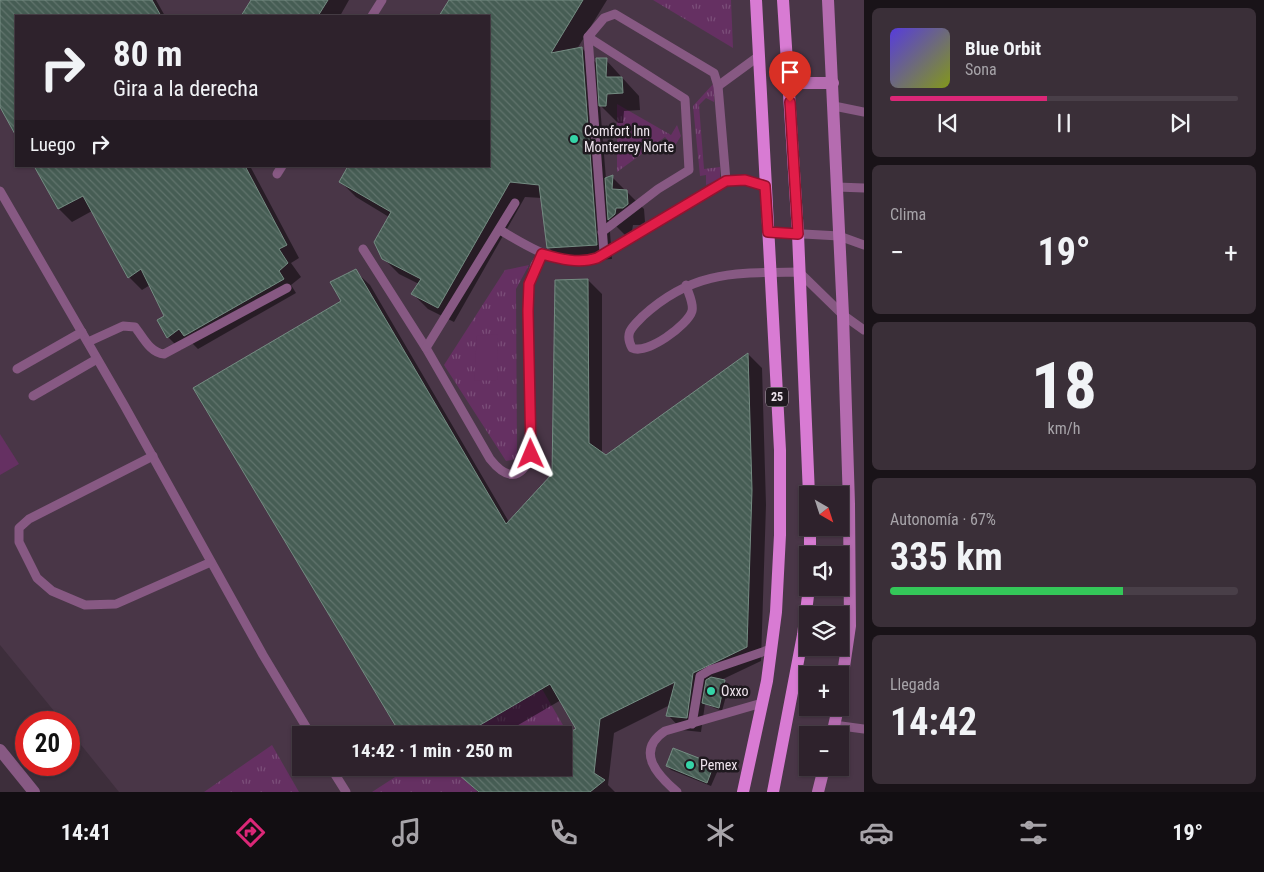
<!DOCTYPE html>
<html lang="es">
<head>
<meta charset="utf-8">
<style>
	body { margin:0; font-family:"Roboto Condensed",sans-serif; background:#3a2f38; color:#f1f3f6; height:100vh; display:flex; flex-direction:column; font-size:19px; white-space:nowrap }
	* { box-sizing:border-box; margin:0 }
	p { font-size:16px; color:#a7a4a9 }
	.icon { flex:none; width:28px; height:28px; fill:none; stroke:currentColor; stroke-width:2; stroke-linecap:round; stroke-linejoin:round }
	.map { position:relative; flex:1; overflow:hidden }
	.panel { display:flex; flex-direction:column; gap:8px; padding:8px; background:#191318; width:400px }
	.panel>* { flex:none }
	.hud { position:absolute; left:15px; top:15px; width:475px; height:152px; border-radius:0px; box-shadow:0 1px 4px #0004,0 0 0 1px #493f48; background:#2e222c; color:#f1f3f6; overflow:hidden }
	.needle { width:32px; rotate:141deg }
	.buttons { position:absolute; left:799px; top:486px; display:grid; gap:10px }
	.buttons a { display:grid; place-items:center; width:50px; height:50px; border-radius:0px; background:#2e222c; box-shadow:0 1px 4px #0004,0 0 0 1px #493f48; font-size:25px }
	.speed { position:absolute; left:15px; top:711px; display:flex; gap:10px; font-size:25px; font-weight:700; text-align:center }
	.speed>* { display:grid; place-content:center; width:65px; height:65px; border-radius:50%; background:#2e222c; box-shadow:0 1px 4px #0004,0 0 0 1px #493f48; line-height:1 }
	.speed .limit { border:8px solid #d22; background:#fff; color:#111 }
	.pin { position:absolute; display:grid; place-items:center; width:42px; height:42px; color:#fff; margin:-51px -21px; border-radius:50% 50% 50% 0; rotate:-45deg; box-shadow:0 0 5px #0007 }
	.pin .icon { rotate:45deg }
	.me { position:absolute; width:55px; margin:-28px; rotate:359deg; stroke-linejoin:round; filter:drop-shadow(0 0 4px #0008) }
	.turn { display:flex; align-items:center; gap:18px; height:105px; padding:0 15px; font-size:22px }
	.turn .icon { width:65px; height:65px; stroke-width:2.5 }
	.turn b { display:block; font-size:35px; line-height:42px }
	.then { display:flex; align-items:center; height:48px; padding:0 15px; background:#0003; gap:10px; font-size:19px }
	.big { font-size:38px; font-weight:700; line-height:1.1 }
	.panel .tile { flex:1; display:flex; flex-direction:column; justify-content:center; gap:8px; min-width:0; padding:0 18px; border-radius:8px; background:#3a2f38 }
	.panel .dial { align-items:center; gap:0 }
	.dial b { font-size:65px; line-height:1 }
	.song { display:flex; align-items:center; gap:15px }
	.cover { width:60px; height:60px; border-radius:8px; background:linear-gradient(135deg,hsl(250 70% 55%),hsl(70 70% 35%)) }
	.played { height:5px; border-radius:2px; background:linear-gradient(90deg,#db2777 45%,#493f48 45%) }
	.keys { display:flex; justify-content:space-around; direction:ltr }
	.heat { display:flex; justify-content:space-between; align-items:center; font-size:28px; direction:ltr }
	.charge { height:8px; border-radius:4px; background:linear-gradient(90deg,#34c759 67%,#493f48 0) }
	.trip { position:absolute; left:292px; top:726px; width:280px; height:50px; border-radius:0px; background:#2e222c; box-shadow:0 1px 4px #0004,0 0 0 1px #493f48; font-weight:700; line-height:50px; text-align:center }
	.tab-bar { display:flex; height:80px; justify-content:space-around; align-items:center; background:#120e12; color:#a7a4a9 }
	.tab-bar .icon { width:35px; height:35px }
	.tab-bar .on { color:#db2777 }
	.tab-bar b { font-size:22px; color:#f1f3f6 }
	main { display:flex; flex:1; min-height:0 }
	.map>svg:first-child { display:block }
	.built { fill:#493647; fill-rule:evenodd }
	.grass { fill:url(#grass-tufts) }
	.pitch { fill:#653062 }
	.shadow { fill:#0007 }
	.building { fill:url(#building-back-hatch); stroke:#748c82 }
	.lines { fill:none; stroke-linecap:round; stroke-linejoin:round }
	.lane { stroke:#875983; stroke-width:9 }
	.street { stroke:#875983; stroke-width:12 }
	.secondary { stroke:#b56cb0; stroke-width:12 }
	.primary { stroke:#d87bd3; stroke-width:12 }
	.route-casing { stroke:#92132f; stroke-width:12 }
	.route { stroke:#e11d48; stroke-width:9 }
	.poi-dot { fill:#35d4a7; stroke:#1f191f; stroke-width:2 }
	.labels { text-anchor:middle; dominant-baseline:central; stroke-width:5; stroke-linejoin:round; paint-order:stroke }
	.shield { fill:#1f191f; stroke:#b1a8b0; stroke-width:1 }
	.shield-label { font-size:12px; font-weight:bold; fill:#efe5ee }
	.poi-label { font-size:14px; fill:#efe5ee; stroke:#1f191f; text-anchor:start }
</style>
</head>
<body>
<main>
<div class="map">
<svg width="864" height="792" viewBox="0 0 864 792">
	<defs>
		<pattern id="grass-tufts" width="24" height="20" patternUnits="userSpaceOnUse" patternTransform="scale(1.25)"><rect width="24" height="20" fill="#653062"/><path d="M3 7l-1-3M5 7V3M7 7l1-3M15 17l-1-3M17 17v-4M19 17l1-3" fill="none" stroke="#7b4e79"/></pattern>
		<pattern id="building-back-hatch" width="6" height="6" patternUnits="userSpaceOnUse" patternTransform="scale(1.25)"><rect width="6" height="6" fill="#465d54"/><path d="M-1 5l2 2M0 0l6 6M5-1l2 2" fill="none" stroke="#61746d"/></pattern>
	</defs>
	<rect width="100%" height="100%" fill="#3d2e3b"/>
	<path class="built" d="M0 0H864V792H119L69 730V722H63L0 645ZM16 16H489V166H16ZM808 495H840V528H808ZM808 555H840V588H808ZM808 615H840V648H808ZM808 675H840V708H808ZM301 735H564V768H301ZM808 735H840V768H808Z"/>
	<g class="grass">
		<polygon points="653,0 731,0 733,48"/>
		<polygon points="714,83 714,102 706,98 699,105 704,169 720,167 720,179 706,185 706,175 700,176 693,106"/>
		<polygon points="617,104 671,135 677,125 681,136 674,147 665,137 617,172"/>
		<polygon points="529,265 516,289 517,459 506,461 444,365 505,270"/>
		<polygon points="542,689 567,732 561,735 463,735"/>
		<polygon points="272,745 299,792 204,792"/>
		<polygon points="409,768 478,768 459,775 478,792 372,792"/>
	</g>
	<g class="pitch">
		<polygon points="498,334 497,381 474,380 477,336"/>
		<polygon points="0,434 19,464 0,475"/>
	</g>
	<g class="shadow">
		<polygon points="0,0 156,0 165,16 16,16 16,133 0,105"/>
		<polygon points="253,0 349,0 340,16 243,16"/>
		<polygon points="451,0 607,0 577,49 582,48 597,64 606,60 639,96 640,110 624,111 623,123 618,123 600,105 606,179 612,177 644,209 645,222 640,225 633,225 632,231 626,236 609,219 612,259 563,262 548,247 542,198 525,197 454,322 428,309 413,294 419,284 399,274 383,258 389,217 356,197 341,182 489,166 489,16 441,16"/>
		<polygon points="35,166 250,166 299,258 291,263 301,277 291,285 296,293 198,349 191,342 181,350 168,337 165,317 150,285 142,290 129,277 92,211 72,222 59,209"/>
		<polygon points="355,271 370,285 509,522 553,474 588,280 602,294 602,453 606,456 748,354 762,368 766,505 761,661 721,680 729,685 722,711 705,704 701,732 682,730 668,715 670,705 614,733 608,785 615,792 478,792 461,775 481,768 564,768 564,735 577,730 561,700 501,735 402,735 343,301"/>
		<polygon points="674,749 714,766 718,770 711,786 671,770 667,766"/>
		<polygon points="424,768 446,768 432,776"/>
	</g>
	<g class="building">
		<polygon points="0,0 152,0 161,16 16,16 16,136 0,107"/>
		<polygon points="251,0 328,0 318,16 241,16"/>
		<polygon points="449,0 583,0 551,53 582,47 597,245 547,248 539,185 510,182 438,308 411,294 421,279 382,259 374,242 391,212 339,182 348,166 489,166 489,16 439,16"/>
		<polygon points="596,58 607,58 606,77 622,77 623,93 607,94 606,106 599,106"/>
		<polygon points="34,166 245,166 287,245 279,249 288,263 279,271 284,279 184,336 179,329 167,338 157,320 164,316 141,269 128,278 83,196 58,209"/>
		<polygon points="613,175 612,189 627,190 628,204 623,208 616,208 615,214 608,220 605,178"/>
		<polygon points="356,269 506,524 552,474 555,280 588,279 589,443 606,455 748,353 752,490 747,647 693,673 687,718 666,716 675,682 600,719 594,773 605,780 590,792 479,792 459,775 478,768 564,768 564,734 576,729 550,684 463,735 401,735 193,388 341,301 330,282"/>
		<polygon points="711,677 725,680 719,708 702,703 706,680"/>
		<polygon points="673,748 714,764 707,783 666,766"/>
	</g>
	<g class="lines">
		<g class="lane">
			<polyline points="372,16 382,0"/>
			<polyline points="588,37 685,99 689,170 658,189 602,232"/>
			<polyline points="718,86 759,56"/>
			<polyline points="834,106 864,112"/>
			<polyline points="277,174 282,166"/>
			<polyline points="726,181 745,180 765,186"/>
			<polyline points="837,187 864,188"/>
			<polyline points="0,191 124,405 263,655 311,735"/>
			<path d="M500 230C529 247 561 269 597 258L726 181 718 86 714 73 615 14 604 18 588 37 604 253"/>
			<polyline points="768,232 839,236 864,245"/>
			<path d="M363 249 426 348 490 459C506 479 521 482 531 454L528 311 529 284 535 265 542 254"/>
			<path d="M686 285C688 293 694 303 692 311 688 325 647 355 632 348 624 333 632 327 643 316 693 270 736 273 799 272L843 315 864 330"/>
			<path d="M88 342 123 326 135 327C143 337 150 353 164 354L287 288"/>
			<polyline points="426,348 515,203"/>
			<polyline points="17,369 82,332"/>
			<polyline points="33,396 97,359"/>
			<polyline points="153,456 29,519 19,528 19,542 37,578 52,591 85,605 116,604 211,562"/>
			<polyline points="692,724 700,676 710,670 771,649"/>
			<polyline points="834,725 864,729"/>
			<polyline points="331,768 346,792"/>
			<path d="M677 792C657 775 635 751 665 731L762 703"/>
		</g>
		<polyline class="street" points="0,750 34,792"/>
		<g class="secondary">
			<polyline points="828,0 843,315 849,504 850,626 840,694"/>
			<polyline points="789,83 833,83"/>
			<polyline points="832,735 838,708"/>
			<polyline points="818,792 824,768"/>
		</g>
		<g class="primary">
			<polyline points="783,0 798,234 809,495"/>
			<polyline points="810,528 810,555"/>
			<polyline points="743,792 767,681 776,612 780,535 780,450 756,0"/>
			<polyline points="773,792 803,635 809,588"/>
		</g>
	</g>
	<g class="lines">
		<defs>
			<path id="route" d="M531 454 528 311 529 284 542 254C560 259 579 264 597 258L726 181 745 180 765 186 768 232 798 234 790 102"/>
		</defs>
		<use href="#route" class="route-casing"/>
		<use href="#route" class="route"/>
	</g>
	<g class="poi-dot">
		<circle cx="574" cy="139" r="5"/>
		<circle cx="711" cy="691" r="5"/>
		<circle cx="690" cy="765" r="5"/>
	</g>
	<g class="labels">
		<rect class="shield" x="766" y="387.5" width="22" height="19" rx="4"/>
		<g class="shield-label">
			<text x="777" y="397">25</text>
		</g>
		<g class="poi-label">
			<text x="584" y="131">Comfort Inn<tspan x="584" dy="16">Monterrey Norte</tspan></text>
			<text x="721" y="691">Oxxo</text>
			<text x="700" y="765">Pemex</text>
		</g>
	</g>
</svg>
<div class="buttons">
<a><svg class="needle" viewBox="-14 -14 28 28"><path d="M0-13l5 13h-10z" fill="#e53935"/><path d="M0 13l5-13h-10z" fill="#a7a4a9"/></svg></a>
<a><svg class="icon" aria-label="sound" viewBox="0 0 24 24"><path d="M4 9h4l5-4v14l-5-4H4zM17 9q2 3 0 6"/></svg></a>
<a><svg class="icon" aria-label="layers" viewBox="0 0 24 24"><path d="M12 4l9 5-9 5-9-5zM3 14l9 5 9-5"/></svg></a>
<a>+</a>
<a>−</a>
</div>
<div class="speed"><div class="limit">20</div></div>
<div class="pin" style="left:790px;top:102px;background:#d93025"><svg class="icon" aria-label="arrive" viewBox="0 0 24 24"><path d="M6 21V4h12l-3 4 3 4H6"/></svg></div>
<svg class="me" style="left:531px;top:454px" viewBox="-20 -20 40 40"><path d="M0-17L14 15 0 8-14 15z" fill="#e11d48" stroke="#fff" stroke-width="4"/></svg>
<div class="trip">14:42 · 1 min · 250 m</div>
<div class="hud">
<div class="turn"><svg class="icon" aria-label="right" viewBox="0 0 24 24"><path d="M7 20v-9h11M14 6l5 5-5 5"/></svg><div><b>80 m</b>Gira a la derecha</div></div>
<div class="then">Luego<svg class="icon" aria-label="right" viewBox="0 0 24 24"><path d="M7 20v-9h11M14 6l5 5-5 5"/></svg></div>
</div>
</div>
<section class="panel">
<div class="tile">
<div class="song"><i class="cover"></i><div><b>Blue Orbit</b><p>Sona</p></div></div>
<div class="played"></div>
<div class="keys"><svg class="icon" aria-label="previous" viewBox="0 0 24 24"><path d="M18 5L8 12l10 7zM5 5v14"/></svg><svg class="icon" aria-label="pause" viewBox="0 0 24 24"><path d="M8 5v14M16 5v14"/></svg><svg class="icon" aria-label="next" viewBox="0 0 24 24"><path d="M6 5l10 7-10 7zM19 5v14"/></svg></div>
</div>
<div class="tile"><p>Clima</p>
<div class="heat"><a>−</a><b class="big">19°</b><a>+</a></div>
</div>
<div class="tile dial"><b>18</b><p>km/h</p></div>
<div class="tile"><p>Autonomía · 67%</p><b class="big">335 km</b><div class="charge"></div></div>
<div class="tile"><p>Llegada</p><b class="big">14:42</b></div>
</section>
</main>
<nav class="tab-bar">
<b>14:41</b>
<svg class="icon on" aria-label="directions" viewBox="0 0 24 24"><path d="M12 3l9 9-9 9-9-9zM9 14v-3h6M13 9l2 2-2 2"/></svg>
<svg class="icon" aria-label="music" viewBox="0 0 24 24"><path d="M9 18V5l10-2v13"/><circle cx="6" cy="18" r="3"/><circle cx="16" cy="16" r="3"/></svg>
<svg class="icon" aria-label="phone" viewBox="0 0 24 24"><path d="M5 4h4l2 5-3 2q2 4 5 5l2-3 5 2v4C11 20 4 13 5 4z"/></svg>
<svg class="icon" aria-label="climate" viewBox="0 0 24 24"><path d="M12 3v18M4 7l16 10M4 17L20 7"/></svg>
<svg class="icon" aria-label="car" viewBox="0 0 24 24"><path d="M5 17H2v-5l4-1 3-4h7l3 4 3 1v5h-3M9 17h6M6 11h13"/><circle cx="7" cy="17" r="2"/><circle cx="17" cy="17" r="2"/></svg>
<svg class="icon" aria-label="filters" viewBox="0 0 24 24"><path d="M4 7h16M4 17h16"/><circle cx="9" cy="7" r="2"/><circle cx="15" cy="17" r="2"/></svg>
<b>19°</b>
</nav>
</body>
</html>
